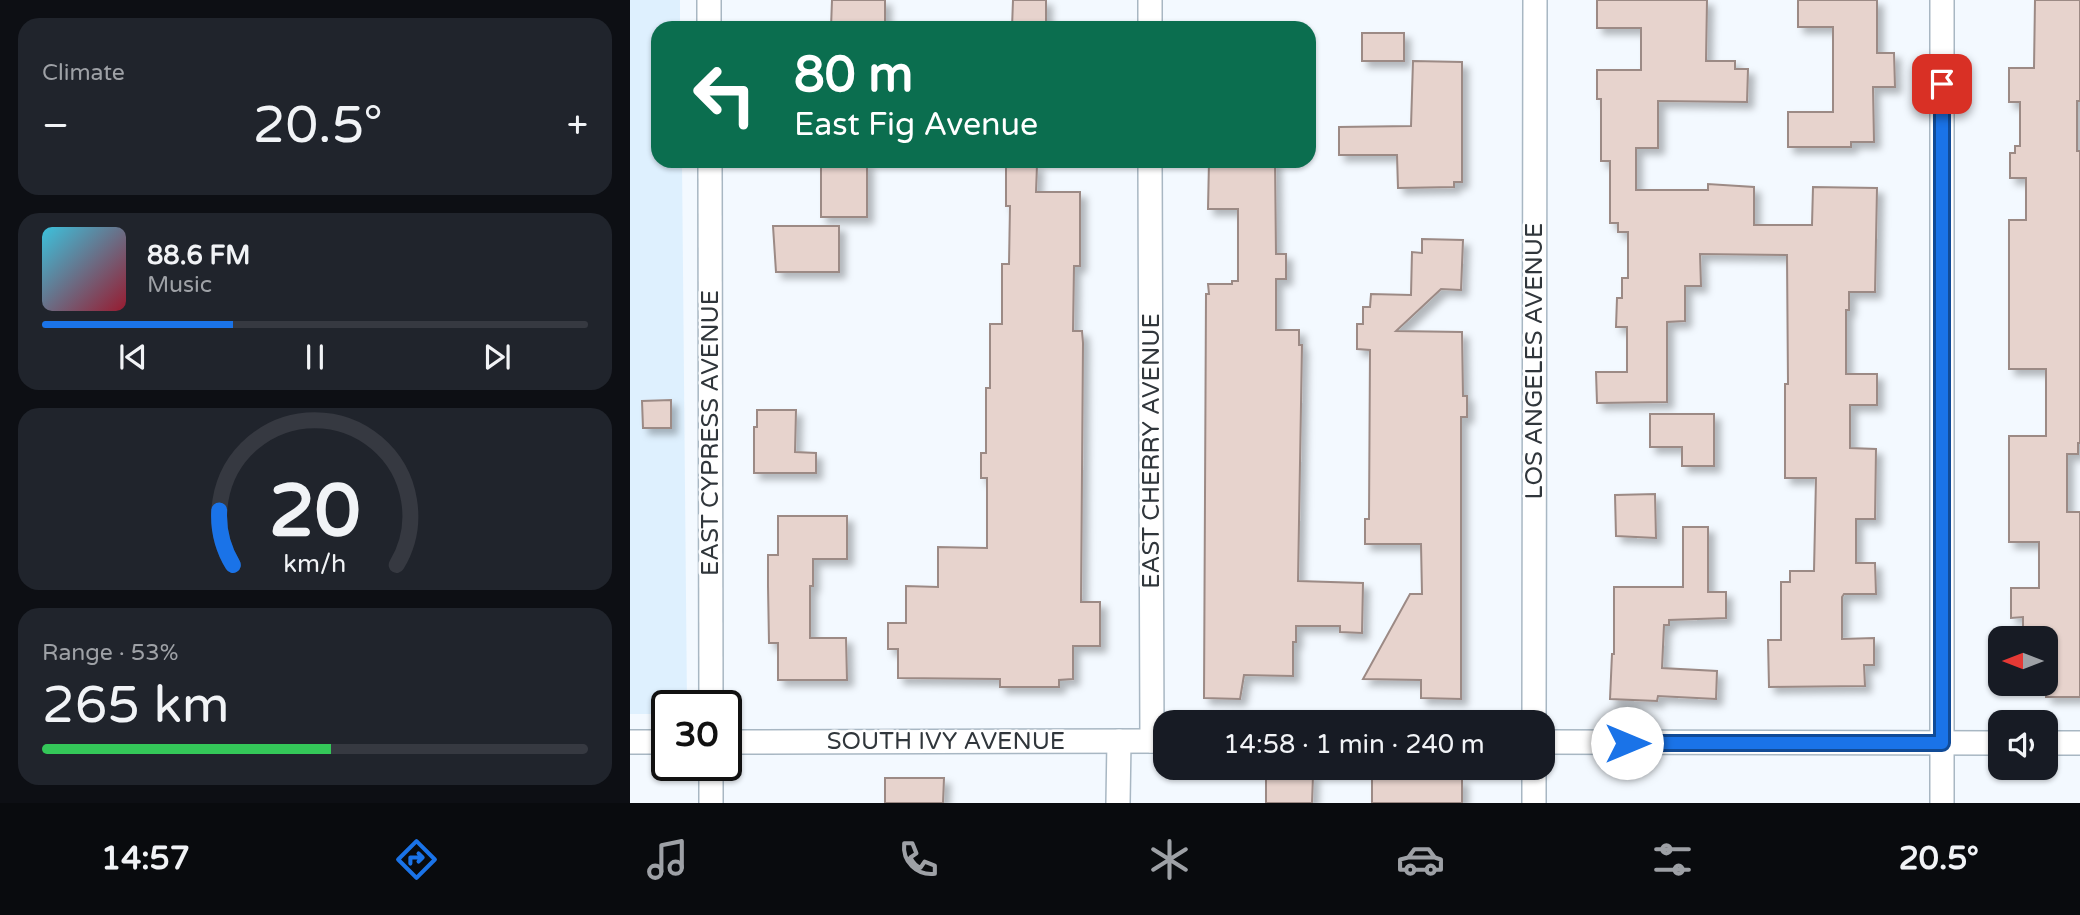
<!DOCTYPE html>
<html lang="en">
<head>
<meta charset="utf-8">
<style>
	body { margin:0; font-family:"Varela Round",sans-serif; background:#20242c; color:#f1f3f6; height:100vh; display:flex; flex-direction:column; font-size:26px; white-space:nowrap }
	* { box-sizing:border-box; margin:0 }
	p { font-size:23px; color:#9ea1a6 }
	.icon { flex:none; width:38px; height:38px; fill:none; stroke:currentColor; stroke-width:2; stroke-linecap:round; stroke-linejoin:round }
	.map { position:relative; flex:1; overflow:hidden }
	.details { display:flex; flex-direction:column; gap:18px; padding:18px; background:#0d0f14; width:630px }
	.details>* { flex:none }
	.hud { position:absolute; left:21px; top:21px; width:665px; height:147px; border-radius:21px; box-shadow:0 2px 5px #0004; background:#0b6e4f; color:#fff; overflow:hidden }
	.needle { width:46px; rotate:270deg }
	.controls { position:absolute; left:1358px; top:626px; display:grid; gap:14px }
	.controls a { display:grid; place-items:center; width:70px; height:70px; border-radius:14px; background:#171b24; box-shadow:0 2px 5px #0004; font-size:35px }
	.speed { position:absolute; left:21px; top:690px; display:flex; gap:14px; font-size:35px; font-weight:700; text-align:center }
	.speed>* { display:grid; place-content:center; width:91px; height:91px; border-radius:50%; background:#171b24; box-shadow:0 2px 5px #0004; line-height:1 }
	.speed .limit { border:4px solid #111; border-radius:10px; background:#fff; color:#111 }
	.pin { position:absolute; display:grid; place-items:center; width:60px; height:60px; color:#fff; margin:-30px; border-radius:14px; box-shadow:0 4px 10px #0006 }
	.me { position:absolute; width:77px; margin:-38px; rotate:90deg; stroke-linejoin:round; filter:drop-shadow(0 0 5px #0008) }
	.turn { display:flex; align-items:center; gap:24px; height:147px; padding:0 28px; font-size:32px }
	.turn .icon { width:91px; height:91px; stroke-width:2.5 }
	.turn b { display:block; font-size:49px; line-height:60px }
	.big { font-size:52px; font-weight:600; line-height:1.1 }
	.details .card { flex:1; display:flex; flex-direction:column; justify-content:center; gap:10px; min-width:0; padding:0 24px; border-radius:21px; background:#20242c }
	.details .dial { align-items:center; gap:0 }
	.dial svg { height:182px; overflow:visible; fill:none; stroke:#363941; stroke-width:7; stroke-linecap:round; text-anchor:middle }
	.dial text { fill:#f1f3f6; stroke:none }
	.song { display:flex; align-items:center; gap:21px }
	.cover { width:84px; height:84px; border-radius:10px; background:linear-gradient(135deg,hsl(190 70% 55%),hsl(350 70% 35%)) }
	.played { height:7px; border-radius:4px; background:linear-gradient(90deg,#1a73e8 35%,#363941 35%) }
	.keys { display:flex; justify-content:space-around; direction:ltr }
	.heat { display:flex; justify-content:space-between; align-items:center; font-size:38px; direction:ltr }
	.charge { height:10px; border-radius:5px; background:linear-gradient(90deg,#34c759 53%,#363941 0) }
	.trip { position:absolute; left:523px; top:710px; width:402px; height:70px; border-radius:21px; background:#171b24; box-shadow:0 2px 5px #0004; font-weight:600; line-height:70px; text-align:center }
	.tabs { display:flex; height:112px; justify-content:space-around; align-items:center; background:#090b0e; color:#9ea1a6 }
	.tabs .icon { width:49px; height:49px }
	.tabs .selected { color:#1a73e8 }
	.tabs b { font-size:32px; color:#f1f3f6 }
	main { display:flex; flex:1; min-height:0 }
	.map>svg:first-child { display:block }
	.built { fill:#def0fe }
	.building { fill:#e7d3cd; stroke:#9c8a85; stroke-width:2; filter:url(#shadow) }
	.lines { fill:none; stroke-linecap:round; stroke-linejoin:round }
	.street-casing { stroke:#a8b7c3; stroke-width:26 }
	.street { stroke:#fff; stroke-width:23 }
	.route-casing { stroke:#114b97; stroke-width:18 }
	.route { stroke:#1a73e8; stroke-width:12 }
	.labels { text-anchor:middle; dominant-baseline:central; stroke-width:5; stroke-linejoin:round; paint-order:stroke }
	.street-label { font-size:24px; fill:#30363b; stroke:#fff }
</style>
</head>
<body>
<main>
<section class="details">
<div class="card"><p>Climate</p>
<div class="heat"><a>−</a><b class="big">20.5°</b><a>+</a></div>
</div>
<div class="card">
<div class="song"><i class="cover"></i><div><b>88.6 FM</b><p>Music</p></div></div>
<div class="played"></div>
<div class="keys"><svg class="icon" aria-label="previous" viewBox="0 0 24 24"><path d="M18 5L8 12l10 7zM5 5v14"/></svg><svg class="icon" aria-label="pause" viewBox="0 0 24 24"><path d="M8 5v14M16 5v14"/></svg><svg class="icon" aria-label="next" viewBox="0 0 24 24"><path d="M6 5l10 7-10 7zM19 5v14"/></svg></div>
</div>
<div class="card dial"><svg viewBox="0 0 100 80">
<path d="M14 69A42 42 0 1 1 86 69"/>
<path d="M14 69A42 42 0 0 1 8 45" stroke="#1a73e8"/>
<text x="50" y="56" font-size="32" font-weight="700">20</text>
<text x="50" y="72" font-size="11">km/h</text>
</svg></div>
<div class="card"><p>Range · 53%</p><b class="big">265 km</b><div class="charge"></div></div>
</section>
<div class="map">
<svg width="1450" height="803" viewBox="0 0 1450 803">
	<defs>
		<filter id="shadow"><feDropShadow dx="6" dy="6" stdDeviation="3.5" flood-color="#0004"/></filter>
	</defs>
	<rect width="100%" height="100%" fill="#f3f9ff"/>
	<polygon class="built" points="0,0 50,0 50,28 28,28 28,161 52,161 57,705 37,705 37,714 0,714"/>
	<g class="building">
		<polygon points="202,0 255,0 255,28 201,28"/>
		<polygon points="383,0 416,0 416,28 382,28"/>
		<polygon points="967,0 1077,0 1076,61 1105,61 1105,69 1118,69 1117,102 1028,101 1028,148 1006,148 1006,190 1078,190 1078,184 1124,187 1124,225 1182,225 1183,187 1247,188 1245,292 1219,292 1219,310 1216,310 1216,374 1247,374 1247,405 1220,405 1220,448 1246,449 1245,519 1226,519 1226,563 1245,563 1246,594 1214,594 1212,597 1212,639 1244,638 1244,665 1234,665 1235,686 1139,687 1138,640 1151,640 1151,582 1160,582 1160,571 1184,571 1186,478 1155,478 1155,384 1158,384 1157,255 1070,254 1071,286 1055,286 1055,321 1037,322 1037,402 967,403 966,372 997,372 997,327 986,327 987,298 992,298 992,278 998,278 998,232 988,232 988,223 980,223 980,161 971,161 971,99 967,99 967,70 1011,70 1011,28 967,28"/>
		<polygon points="1168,0 1247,0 1247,53 1264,53 1265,87 1243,87 1244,142 1221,142 1221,147 1158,147 1158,112 1203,112 1203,27 1168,27"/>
		<polygon points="1405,0 1450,0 1450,101 1447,101 1447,151 1450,151 1450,443 1448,443 1448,454 1437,454 1437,512 1450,512 1450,697 1416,697 1416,639 1393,639 1393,617 1381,618 1381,588 1409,588 1409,542 1379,542 1379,436 1416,436 1416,369 1379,369 1379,220 1396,220 1396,178 1380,178 1380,153 1385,153 1385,146 1390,146 1390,102 1379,102 1379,68 1404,68"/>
		<rect x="732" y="33" width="42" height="28"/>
		<polygon points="783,61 832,62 832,182 824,182 824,187 768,188 767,155 709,155 709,127 781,126"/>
		<polygon points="579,161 645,161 646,254 656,254 656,279 646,279 646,330 669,330 669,345 672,345 668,581 733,583 732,633 710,632 710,626 666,626 666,642 663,642 663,676 614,675 610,699 574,698 576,294 579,294 578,284 602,284 602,281 608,281 608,209 578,209"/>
		<polygon points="191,162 237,163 237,217 191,217"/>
		<polygon points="376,165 407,165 406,192 450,192 450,266 444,266 443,331 452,331 453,343 451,602 470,602 470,646 443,646 443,679 429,680 429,687 370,687 370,679 268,678 268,649 258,649 258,623 276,623 276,586 308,587 308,547 357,548 357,478 351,478 351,453 356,453 356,388 360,388 360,324 372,324 372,264 379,264 380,206 376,206"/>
		<polygon points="143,226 209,226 209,272 146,272"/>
		<polygon points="792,239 833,240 831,290 811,289 766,331 832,332 833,396 837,396 837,417 831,417 831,699 791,698 791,680 733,679 780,594 792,594 791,544 735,544 735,519 739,519 740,350 727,349 727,324 733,324 733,307 740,307 741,294 781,295 782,252 792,253"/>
		<polygon points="41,400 41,428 13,428 12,401"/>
		<polygon points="127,410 166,410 165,452 186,453 186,473 124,473 124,427 127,427"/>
		<polygon points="1020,414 1084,414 1084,466 1052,466 1052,447 1020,447"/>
		<polygon points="1025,494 1026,538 986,536 985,495"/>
		<polygon points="148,516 217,516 217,559 183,559 183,586 180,586 180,638 216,638 217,680 148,680 148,643 139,643 138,586 138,555 148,555"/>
		<polygon points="1053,527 1078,527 1078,592 1096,592 1096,618 1039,620 1039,625 1034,625 1032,668 1087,671 1086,699 1028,696 1027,701 980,699 982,654 984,654 984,587 1053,587"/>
		<polygon points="648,775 683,775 682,803 636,803 636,778 648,778"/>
		<polygon points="255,778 314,778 313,803 255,803"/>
		<rect x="742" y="779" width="90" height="24"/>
	</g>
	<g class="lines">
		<defs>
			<g id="street">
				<polyline points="79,0 79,28"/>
				<polyline points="520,0 520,28"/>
				<polyline points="80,161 81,705"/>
				<polyline points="520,161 522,741"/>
				<polyline points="904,723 905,0"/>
				<polyline points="0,742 37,742"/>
				<polyline points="96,742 536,741"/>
				<polyline points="914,742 1370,743"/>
				<polyline points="1416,743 1450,743"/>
				<polyline points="904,768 904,803"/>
				<polyline points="81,803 81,765"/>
				<polyline points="488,803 489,741"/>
				<polyline points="1312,803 1312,0"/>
			</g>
		</defs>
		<use href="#street" class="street-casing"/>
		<use href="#street" class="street"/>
	</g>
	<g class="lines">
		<defs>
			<polyline id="route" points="997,743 1312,743 1312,84"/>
		</defs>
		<use href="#route" class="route-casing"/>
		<use href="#route" class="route"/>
	</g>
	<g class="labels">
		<g class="street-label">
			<text transform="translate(904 361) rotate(-90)">LOS ANGELES AVENUE</text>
			<text transform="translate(80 433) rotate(-90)">EAST CYPRESS AVENUE</text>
			<text transform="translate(521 451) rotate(-90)">EAST CHERRY AVENUE</text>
			<text x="316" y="741">SOUTH IVY AVENUE</text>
		</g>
	</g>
</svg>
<div class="controls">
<a><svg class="needle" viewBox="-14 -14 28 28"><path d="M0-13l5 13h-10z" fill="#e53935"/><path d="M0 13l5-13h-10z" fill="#9ea1a6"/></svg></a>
<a><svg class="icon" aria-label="sound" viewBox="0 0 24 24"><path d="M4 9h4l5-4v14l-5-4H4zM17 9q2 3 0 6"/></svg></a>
</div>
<div class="speed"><div class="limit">30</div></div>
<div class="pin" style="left:1312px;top:84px;background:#d93025"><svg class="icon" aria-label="arrive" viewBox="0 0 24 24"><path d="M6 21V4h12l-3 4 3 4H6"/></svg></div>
<svg class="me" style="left:997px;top:743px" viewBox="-20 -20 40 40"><circle r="19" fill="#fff"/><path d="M0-13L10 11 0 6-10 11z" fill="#1a73e8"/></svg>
<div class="trip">14:58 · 1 min · 240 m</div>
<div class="hud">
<div class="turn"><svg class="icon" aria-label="left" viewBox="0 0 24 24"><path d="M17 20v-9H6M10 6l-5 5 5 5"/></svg><div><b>80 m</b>East Fig Avenue</div></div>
</div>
</div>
</main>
<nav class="tabs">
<b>14:57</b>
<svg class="icon selected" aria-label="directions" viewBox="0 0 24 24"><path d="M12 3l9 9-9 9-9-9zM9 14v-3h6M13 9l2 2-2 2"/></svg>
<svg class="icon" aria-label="music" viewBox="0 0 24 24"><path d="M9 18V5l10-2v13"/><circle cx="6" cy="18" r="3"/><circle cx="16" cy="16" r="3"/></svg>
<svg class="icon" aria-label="phone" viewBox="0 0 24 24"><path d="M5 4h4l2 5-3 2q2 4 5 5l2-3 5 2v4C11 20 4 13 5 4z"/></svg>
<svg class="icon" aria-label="climate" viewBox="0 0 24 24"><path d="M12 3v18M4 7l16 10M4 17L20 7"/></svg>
<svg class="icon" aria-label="car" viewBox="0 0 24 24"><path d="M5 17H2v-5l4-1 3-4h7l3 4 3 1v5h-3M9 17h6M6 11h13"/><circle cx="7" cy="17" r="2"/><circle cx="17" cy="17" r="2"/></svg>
<svg class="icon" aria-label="filters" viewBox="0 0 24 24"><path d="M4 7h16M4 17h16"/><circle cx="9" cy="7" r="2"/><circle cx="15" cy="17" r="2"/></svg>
<b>20.5°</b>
</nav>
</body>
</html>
